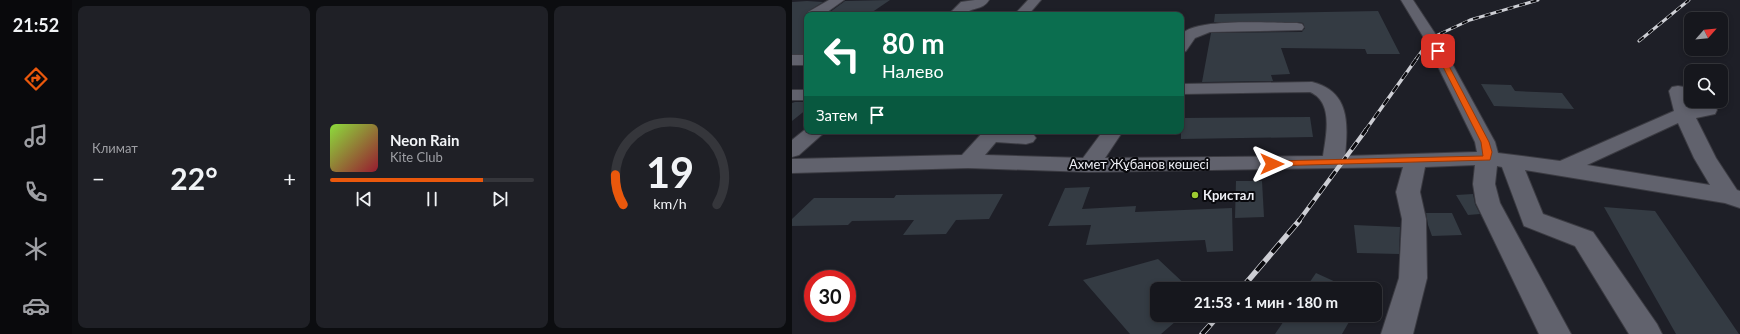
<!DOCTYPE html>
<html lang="ru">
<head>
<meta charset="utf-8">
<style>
	body { margin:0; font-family:Lato,sans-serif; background:#1f2026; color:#f1f3f6; height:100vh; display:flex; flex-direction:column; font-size:15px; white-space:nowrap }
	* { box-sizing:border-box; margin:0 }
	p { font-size:13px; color:#9e9fa4 }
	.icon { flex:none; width:22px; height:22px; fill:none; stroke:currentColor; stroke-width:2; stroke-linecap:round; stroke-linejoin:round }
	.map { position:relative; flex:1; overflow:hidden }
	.panel { display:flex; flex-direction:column; gap:6px; padding:6px; background:#0c0d10; width:720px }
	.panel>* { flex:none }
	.top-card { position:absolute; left:12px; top:12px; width:380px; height:122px; border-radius:8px; box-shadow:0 2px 6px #0003,0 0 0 1px #35363b; background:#0b6e4f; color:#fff; overflow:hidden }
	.needle { width:26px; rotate:63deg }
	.fabs { position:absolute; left:892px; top:12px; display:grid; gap:8px }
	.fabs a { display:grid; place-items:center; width:44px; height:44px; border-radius:8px; background:#16171d; box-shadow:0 2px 6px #0003,0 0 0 1px #35363b; font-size:20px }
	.speed { position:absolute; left:12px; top:270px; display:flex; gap:8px; font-size:20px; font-weight:700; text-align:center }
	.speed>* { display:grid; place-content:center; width:52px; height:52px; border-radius:50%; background:#16171d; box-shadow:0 2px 6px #0003,0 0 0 1px #35363b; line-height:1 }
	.speed .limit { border:6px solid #d22; background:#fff; color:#111 }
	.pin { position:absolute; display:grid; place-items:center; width:34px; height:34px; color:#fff; margin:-17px; border-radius:8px; box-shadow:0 2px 6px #0006 }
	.me { position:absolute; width:44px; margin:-22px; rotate:90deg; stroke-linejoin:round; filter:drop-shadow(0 0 3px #0008) }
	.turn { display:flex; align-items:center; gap:14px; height:84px; padding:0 12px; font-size:18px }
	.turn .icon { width:52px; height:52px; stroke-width:2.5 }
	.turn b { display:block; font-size:28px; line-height:34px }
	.then { display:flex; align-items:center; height:38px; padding:0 12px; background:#0003; gap:8px; font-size:15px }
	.big { font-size:30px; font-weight:700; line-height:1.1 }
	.panel .widget { flex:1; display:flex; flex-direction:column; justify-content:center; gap:6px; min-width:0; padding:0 14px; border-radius:8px; background:#1f2026 }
	.panel .dial { align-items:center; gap:0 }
	.dial svg { height:104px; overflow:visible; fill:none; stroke:#35363b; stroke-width:7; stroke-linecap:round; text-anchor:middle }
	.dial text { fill:#f1f3f6; stroke:none }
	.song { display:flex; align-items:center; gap:12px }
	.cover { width:48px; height:48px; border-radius:6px; background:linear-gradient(135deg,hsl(90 70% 55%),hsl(350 70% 35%)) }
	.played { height:4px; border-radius:2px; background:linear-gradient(90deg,#ea580c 75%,#35363b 75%) }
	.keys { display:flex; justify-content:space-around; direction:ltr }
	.heat { display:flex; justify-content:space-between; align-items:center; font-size:22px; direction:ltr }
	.panel .tiles { flex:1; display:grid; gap:6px; grid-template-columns:repeat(3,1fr) }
	.trip { position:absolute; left:358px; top:282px; width:232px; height:40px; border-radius:8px; background:#16171d; box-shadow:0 2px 6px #0003,0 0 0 1px #35363b; font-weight:700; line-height:40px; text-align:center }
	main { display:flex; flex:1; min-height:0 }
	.menu { display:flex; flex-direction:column; width:72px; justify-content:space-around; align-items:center; background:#09090c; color:#9e9fa4 }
	.menu .icon { width:28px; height:28px }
	.menu .selected { color:#ea580c }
	.menu b { font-size:18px; color:#f1f3f6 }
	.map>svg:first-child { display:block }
	.building { fill:#343b43 }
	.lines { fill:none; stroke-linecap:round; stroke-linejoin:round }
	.minor-casing { stroke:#3b3b42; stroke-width:2 }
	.minor { fill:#61626d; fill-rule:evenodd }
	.rail-far3-casing { stroke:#cdced4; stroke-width:3 }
	.rail-far2-casing { stroke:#cdced4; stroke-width:3.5 }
	.rail-far1-casing { stroke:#cdced4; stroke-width:4.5 }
	.rail-casing { stroke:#cdced4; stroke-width:5.5 }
	.rail-far3 { stroke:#09090d; stroke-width:2; stroke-dasharray:6; stroke-linecap:butt }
	.rail-far2 { stroke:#09090d; stroke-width:2.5; stroke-dasharray:8; stroke-linecap:butt }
	.rail-far1 { stroke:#09090d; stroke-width:3; stroke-dasharray:9; stroke-linecap:butt }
	.rail { stroke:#09090d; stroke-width:4; stroke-dasharray:12; stroke-linecap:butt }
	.route { fill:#ea580c; stroke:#983908 }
	.poi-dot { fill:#9dca31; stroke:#09090d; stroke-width:1.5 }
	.labels { text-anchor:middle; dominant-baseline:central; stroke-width:4; stroke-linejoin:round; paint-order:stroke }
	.street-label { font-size:13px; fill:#eeeff5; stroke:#09090d }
	.poi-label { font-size:13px; font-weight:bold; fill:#eeeff5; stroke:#09090d; text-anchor:start }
</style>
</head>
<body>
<main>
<nav class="menu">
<b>21:52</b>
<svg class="icon selected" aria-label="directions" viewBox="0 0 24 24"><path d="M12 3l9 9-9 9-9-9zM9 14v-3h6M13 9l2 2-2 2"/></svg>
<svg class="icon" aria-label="music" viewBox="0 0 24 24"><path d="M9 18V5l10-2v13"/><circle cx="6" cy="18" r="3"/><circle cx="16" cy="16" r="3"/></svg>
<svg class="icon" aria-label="phone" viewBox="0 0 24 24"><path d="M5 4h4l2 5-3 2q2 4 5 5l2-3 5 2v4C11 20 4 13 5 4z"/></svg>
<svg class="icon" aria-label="climate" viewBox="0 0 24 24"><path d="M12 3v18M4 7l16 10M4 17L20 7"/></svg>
<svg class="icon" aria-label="car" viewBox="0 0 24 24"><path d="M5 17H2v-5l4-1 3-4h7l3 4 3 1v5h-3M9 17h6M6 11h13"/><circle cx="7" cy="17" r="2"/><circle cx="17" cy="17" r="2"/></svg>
</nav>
<section class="panel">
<div class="tiles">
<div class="widget"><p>Климат</p>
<div class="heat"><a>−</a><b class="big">22°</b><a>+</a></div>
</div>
<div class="widget">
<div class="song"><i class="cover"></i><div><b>Neon Rain</b><p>Kite Club</p></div></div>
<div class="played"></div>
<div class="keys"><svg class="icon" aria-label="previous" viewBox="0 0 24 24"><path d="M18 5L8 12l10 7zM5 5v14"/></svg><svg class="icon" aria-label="pause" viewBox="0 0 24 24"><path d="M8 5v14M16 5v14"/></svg><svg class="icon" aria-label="next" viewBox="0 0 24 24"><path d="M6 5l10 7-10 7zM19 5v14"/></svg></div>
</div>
<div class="widget dial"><svg viewBox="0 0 100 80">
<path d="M14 69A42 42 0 1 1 86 69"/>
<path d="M14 69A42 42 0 0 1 8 46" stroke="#ea580c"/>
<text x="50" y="56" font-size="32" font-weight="700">19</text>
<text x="50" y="72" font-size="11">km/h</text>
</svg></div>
</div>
</section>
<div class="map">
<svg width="948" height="334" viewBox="0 0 948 334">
	<rect width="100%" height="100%" fill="#1e1f27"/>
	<g class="building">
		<polygon points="98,0 76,15 34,15 53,1"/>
		<polygon points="15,1 31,2 15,12 15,54 0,54 0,2"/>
		<polygon points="586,11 608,54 575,54 573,49 489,48 498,74 479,75 481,81 410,82 419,33 510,32 513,28 511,23 505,22 422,22 423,14"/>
		<polygon points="689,84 719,85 723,91 770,93 782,109 702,106"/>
		<polygon points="3,102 15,102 15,109 0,121 0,103"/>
		<polygon points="518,117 521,137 389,139 389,118"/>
		<polygon points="444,181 470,181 472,217 443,218"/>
		<polygon points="298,187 290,209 344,206 343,212 440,208 441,251 415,252 413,240 294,245 299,225 256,226 273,188"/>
		<polygon points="211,194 197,219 164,220 154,234 111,235 122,220 60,221 56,225 0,226 0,219 22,198 102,198 104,195"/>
		<polygon points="681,194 683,204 688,214 676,215 664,195"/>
		<polygon points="812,207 863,211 947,334 884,334"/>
		<polygon points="634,213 660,213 670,235 640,236 636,225"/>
		<polygon points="562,225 608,227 607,254 565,253"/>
		<polygon points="366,259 398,289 365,289 365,315 391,315 369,334 338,334 291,280"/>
		<polygon points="524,273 559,289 513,289"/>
		<polygon points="496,315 561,315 550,334 483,334"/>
	</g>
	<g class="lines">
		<defs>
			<g id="minor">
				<polygon points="37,0 52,0 31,15 15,16 16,12"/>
				<path d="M183 0H197C190 11 181 6 171 15H156L169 2Z"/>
				<polygon points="236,0 249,0 236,15 222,15"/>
				<path d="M609 0H621L646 38 703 142 706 153 768 161 882 111 877 91 880 87 886 86 892 87 900 107 916 104 923 106 925 110 923 114 904 118 924 158 945 190 948 191V208L933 203 733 170 751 214 801 232 865 324 870 334H837L783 246 732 226 710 167 705 166 703 184 708 203 779 334H747L684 203 681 184 683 165 633 167 628 192 634 219 635 278 621 334H589L607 278 610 219 604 192 611 167 297 172 176 168 0 173V159L170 155 192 131H218L241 134 244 138 241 142 234 144 204 142 193 155 291 158 311 131H331L313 158 531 156C534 136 542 102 518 92L389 94V84L520 82C558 91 556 124 553 156L685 152 683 142 632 38ZM886 123 902 158 918 185 795 165Z"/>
				<path d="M505 23 510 24 512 27 510 30 418 32 403 38 394 51 389 53C389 47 387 36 392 32 410 18 480 23 505 23Z"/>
				<rect x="0" y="55" width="15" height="10"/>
				<rect x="0" y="90" width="15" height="10"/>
				<polygon points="15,128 15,131 34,131 7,155 0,157 0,140"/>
			</g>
		</defs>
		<use href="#minor" class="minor-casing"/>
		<use href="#minor" class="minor"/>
		<defs>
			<g id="rail-far3">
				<polyline points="847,41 897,0"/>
				<polyline points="624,59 639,38 678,20 746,0"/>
			</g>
			<polyline id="rail-far2" points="573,131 625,58"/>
			<polyline id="rail-far1" points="506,222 574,130"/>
			<g id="rail">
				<polyline points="449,289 507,221"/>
				<polyline points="410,334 427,315"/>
			</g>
		</defs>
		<use href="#rail-far3" class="rail-far3-casing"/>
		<use href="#rail-far2" class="rail-far2-casing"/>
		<use href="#rail-far1" class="rail-far1-casing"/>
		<use href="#rail" class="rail-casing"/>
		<use href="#rail-far3" class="rail-far3"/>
		<use href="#rail-far2" class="rail-far2"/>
		<use href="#rail-far1" class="rail-far1"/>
		<use href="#rail" class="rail"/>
	</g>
	<polygon class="route" points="646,49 649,51 697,142 700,152 698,160 477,166 477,162 480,161 691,156 689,142 643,51"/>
	<circle class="poi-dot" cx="403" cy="195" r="4"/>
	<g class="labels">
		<g class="street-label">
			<text x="347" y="164">Ахмет Жұбанов көшесі</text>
		</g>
		<g class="poi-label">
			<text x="411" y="195">Кристал</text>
		</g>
	</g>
</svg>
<div class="fabs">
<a><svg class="needle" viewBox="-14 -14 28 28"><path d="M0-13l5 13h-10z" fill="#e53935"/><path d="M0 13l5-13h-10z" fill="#9e9fa4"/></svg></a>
<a><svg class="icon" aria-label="search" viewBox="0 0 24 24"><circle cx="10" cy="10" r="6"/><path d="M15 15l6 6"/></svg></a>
</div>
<div class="speed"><div class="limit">30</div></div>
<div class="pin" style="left:646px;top:51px;background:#d93025"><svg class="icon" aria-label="arrive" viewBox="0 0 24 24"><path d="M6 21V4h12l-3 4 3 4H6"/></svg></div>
<svg class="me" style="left:480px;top:164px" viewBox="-20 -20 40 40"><path d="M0-17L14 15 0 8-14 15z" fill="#ea580c" stroke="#fff" stroke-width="4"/></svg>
<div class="trip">21:53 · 1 мин · 180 m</div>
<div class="top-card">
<div class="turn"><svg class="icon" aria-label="left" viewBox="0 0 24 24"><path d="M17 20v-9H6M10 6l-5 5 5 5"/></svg><div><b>80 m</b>Налево</div></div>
<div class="then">Затем<svg class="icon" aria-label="arrive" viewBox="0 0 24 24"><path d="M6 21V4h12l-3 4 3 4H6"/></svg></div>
</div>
</div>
</main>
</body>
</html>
